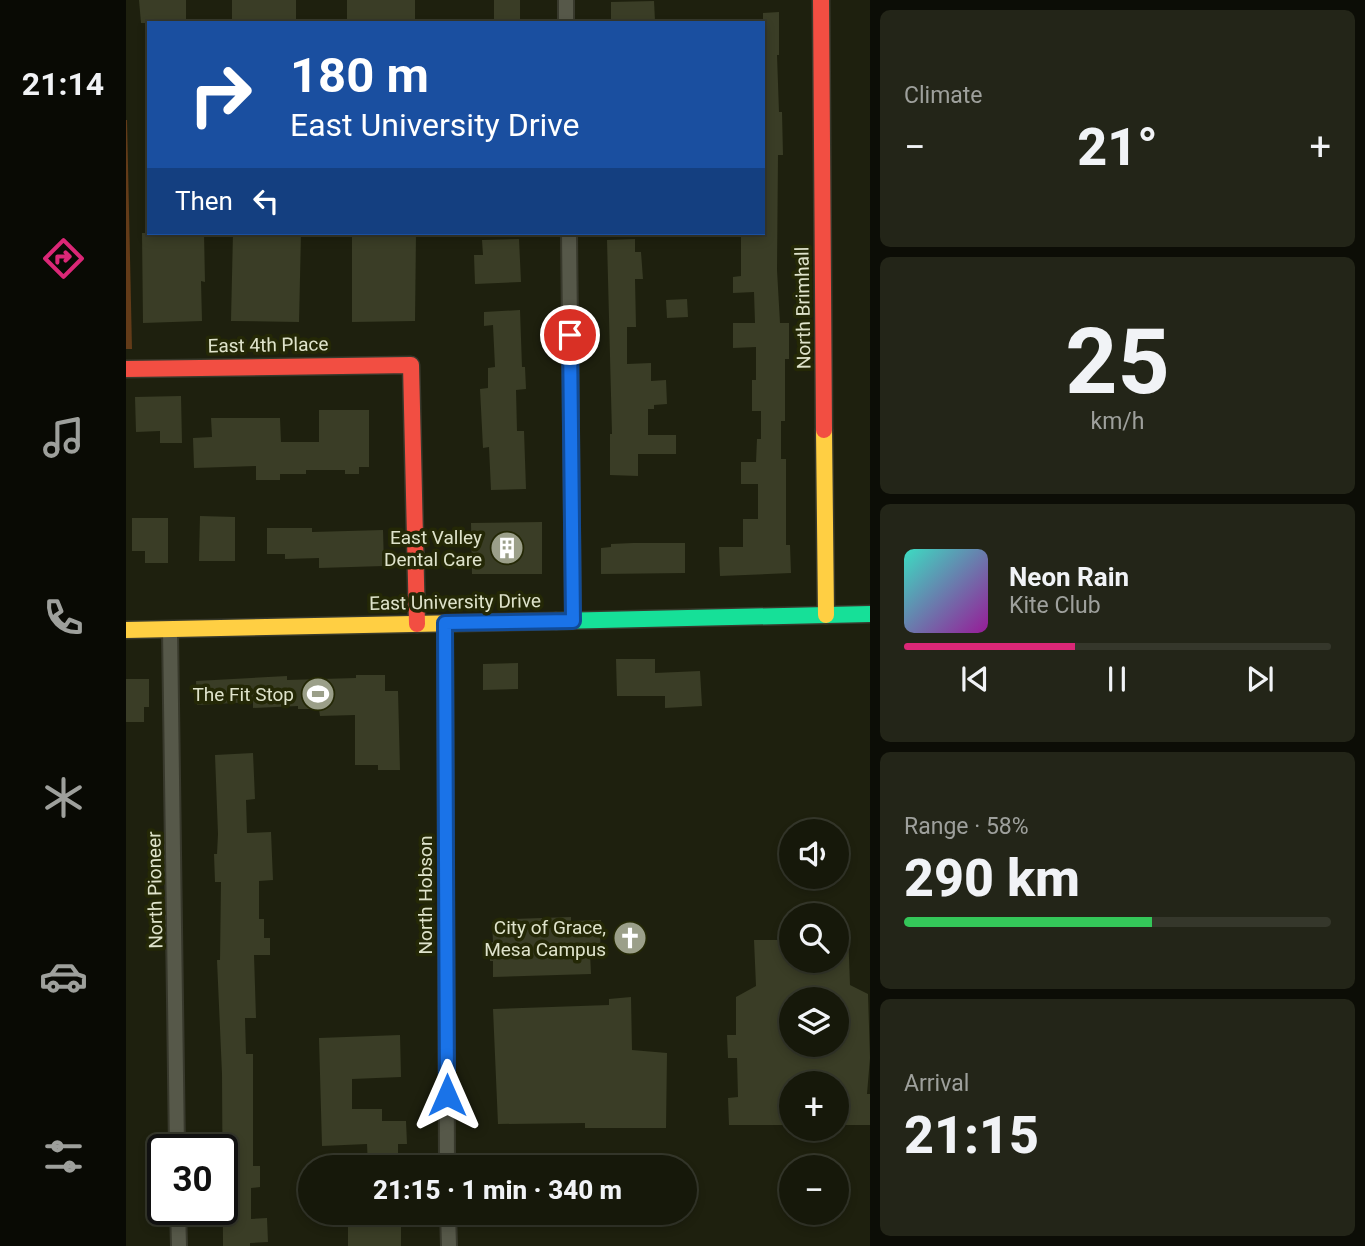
<!DOCTYPE html>
<html lang="en">
<head>
<meta charset="utf-8">
<style>
	body { margin:0; font-family:Roboto,sans-serif; background:#232518; color:#f1f3f6; height:100vh; display:flex; flex-direction:column; font-size:26px; white-space:nowrap }
	* { box-sizing:border-box; margin:0 }
	p { font-size:23px; color:#9ea09c }
	.icon { flex:none; width:38px; height:38px; fill:none; stroke:currentColor; stroke-width:2; stroke-linecap:round; stroke-linejoin:round }
	.map { position:relative; flex:1; overflow:hidden }
	.side { display:flex; flex-direction:column; gap:10px; padding:10px; background:#0c0d06; width:495px }
	.side>* { flex:none }
	.hud { position:absolute; left:21px; top:21px; width:618px; height:214px; border-radius:0px; box-shadow:0 4px 10px #0003,0 0 0 2px #35372b; background:#1a4fa0; color:#fff; overflow:hidden }
	.controls { position:absolute; left:653px; top:819px; display:grid; gap:14px }
	.controls a { display:grid; place-items:center; width:70px; height:70px; border-radius:50%; background:#16180a; box-shadow:0 4px 10px #0003,0 0 0 2px #35372b; font-size:35px }
	.speed { position:absolute; left:21px; top:1134px; display:flex; gap:14px; font-size:35px; font-weight:700; text-align:center }
	.speed>* { display:grid; place-content:center; width:91px; height:91px; border-radius:50%; background:#16180a; box-shadow:0 4px 10px #0003,0 0 0 2px #35372b; line-height:1 }
	.speed .limit { border:4px solid #111; border-radius:10px; background:#fff; color:#111 }
	.pin { position:absolute; display:grid; place-items:center; width:60px; height:60px; color:#fff; margin:-30px; border:4px solid #fff; border-radius:50%; box-shadow:0 2px 7px #0007 }
	.me { position:absolute; width:77px; margin:-38px; rotate:0deg; stroke-linejoin:round; filter:drop-shadow(0 0 5px #0008) }
	.turn { display:flex; align-items:center; gap:24px; height:147px; padding:0 28px; font-size:32px }
	.turn .icon { width:91px; height:91px; stroke-width:2.5 }
	.turn b { display:block; font-size:49px; line-height:60px }
	.then { display:flex; align-items:center; height:66px; padding:0 28px; background:#0003; gap:14px; font-size:26px }
	.big { font-size:52px; font-weight:800; line-height:1.1 }
	.side .tile { flex:1; display:flex; flex-direction:column; justify-content:center; gap:10px; min-width:0; padding:0 24px; border-radius:10px; background:#232518 }
	.side .dial { align-items:center; gap:0 }
	.dial b { font-size:91px; line-height:1 }
	.song { display:flex; align-items:center; gap:21px }
	.cover { width:84px; height:84px; border-radius:10px; background:linear-gradient(135deg,hsl(170 70% 55%),hsl(300 70% 35%)) }
	.played { height:7px; border-radius:4px; background:linear-gradient(90deg,#db2777 40%,#35372b 40%) }
	.keys { display:flex; justify-content:space-around; direction:ltr }
	.heat { display:flex; justify-content:space-between; align-items:center; font-size:38px; direction:ltr }
	.charge { height:10px; border-radius:5px; background:linear-gradient(90deg,#34c759 58%,#35372b 0) }
	.trip { position:absolute; left:172px; top:1155px; width:399px; height:70px; border-radius:35px; background:#16180a; box-shadow:0 4px 10px #0003,0 0 0 2px #35372b; font-weight:800; line-height:70px; text-align:center }
	main { display:flex; flex:1; min-height:0 }
	.dock { display:flex; flex-direction:column; width:126px; justify-content:space-around; align-items:center; background:#090a04; color:#9ea09c }
	.dock .icon { width:49px; height:49px }
	.dock .on { color:#db2777 }
	.dock b { font-size:32px; color:#f1f3f6 }
	.map>svg:first-child { display:block }
	.green { fill:#633b18 }
	.building { fill:#3a3d26; fill-rule:evenodd }
	.lines { fill:none; stroke-linecap:round; stroke-linejoin:round }
	.street-casing { stroke:#38392c; stroke-width:18 }
	.fast-casing { stroke:#38392c; stroke-width:19 }
	.slow-casing { stroke:#38392c; stroke-width:19 }
	.jam-casing { stroke:#38392c; stroke-width:19 }
	.street { stroke:#565849; stroke-width:14 }
	.fast { stroke:#16e098; stroke-width:16 }
	.slow { stroke:#ffcf43; stroke-width:16 }
	.jam { stroke:#f24e42; stroke-width:16 }
	.route-casing { stroke:#114b97; stroke-width:18 }
	.route { stroke:#1a73e8; stroke-width:12 }
	.labels { text-anchor:middle; dominant-baseline:central; stroke-width:7; stroke-linejoin:round; paint-order:stroke }
	.street-label { font-size:19px; fill:#dfe3cb; stroke:#242806 }
	.poi-label { font-size:19px; fill:#dfe3cb; stroke:#242806; text-anchor:end }
</style>
</head>
<body>
<main>
<nav class="dock">
<b>21:14</b>
<svg class="icon on" aria-label="directions" viewBox="0 0 24 24"><path d="M12 3l9 9-9 9-9-9zM9 14v-3h6M13 9l2 2-2 2"/></svg>
<svg class="icon" aria-label="music" viewBox="0 0 24 24"><path d="M9 18V5l10-2v13"/><circle cx="6" cy="18" r="3"/><circle cx="16" cy="16" r="3"/></svg>
<svg class="icon" aria-label="phone" viewBox="0 0 24 24"><path d="M5 4h4l2 5-3 2q2 4 5 5l2-3 5 2v4C11 20 4 13 5 4z"/></svg>
<svg class="icon" aria-label="climate" viewBox="0 0 24 24"><path d="M12 3v18M4 7l16 10M4 17L20 7"/></svg>
<svg class="icon" aria-label="car" viewBox="0 0 24 24"><path d="M5 17H2v-5l4-1 3-4h7l3 4 3 1v5h-3M9 17h6M6 11h13"/><circle cx="7" cy="17" r="2"/><circle cx="17" cy="17" r="2"/></svg>
<svg class="icon" aria-label="filters" viewBox="0 0 24 24"><path d="M4 7h16M4 17h16"/><circle cx="9" cy="7" r="2"/><circle cx="15" cy="17" r="2"/></svg>
</nav>
<div class="map">
<svg width="744" height="1246" viewBox="0 0 744 1246">
	<rect width="100%" height="100%" fill="#1e200e"/>
	<polygon class="green" points="0,120 1,120 6,349 0,349"/>
	<g class="building">
		<polygon points="13,0 60,0 60,23 15,23"/>
		<rect x="106" y="0" width="64" height="23"/>
		<rect x="221" y="0" width="68" height="23"/>
		<rect x="368" y="0" width="26" height="23"/>
		<polygon points="528,1 529,21 485,23 485,2"/>
		<polygon points="653,12 653,55 651,55 653,112 656,112 657,155 652,155 651,270 654,323 663,323 663,359 659,359 659,421 655,421 655,459 660,459 660,545 664,545 665,573 594,576 593,547 617,547 617,519 632,519 632,484 615,484 615,462 630,462 631,439 635,439 635,411 626,411 626,380 630,380 630,347 607,348 607,323 629,323 628,292 607,293 607,277 615,276 615,233 637,233 637,13"/>
		<polygon points="16,233 78,233 79,282 75,281 76,321 17,323"/>
		<polygon points="107,233 175,233 173,322 105,321"/>
		<polygon points="226,233 290,233 289,321 226,322"/>
		<polygon points="393,239 395,282 349,284 348,255 357,255 356,240"/>
		<polygon points="509,239 509,252 515,252 517,279 509,279 510,327 501,327 501,364 525,363 525,381 540,380 541,404 528,405 528,409 522,409 522,435 550,435 550,454 512,454 512,476 484,475 484,434 486,434 481,240"/>
		<polygon points="561,299 562,317 541,318 540,300"/>
		<polygon points="394,310 396,367 399,367 400,389 390,390 391,431 398,431 400,489 365,490 363,447 357,448 354,389 362,388 362,368 369,367 367,325 358,326 358,312"/>
		<polygon points="55,396 56,443 34,443 34,431 10,432 9,397"/>
		<polygon points="193,410 243,410 243,467 233,467 233,474 219,474 219,470 180,470 180,474 154,474 154,480 130,480 130,466 68,468 67,438 86,437 85,418 154,418 155,442 193,442"/>
		<polygon points="74,516 109,517 109,561 73,561"/>
		<polygon points="6,518 42,518 42,563 19,563 19,551 6,551"/>
		<polygon points="416,522 416,574 346,574 345,523"/>
		<polygon points="141,528 186,528 186,532 257,530 258,566 193,568 193,558 159,559 159,554 141,554"/>
		<polygon points="507,543 559,543 559,573 475,574 475,548 485,547 485,544"/>
		<polygon points="490,659 529,659 529,673 574,671 576,706 539,708 539,696 491,696"/>
		<polygon points="392,663 392,689 357,690 357,664"/>
		<polygon points="230,675 259,675 259,691 272,691 274,770 252,770 252,765 229,765 229,715 194,716 193,709 172,709 172,706 127,708 127,702 71,705 70,681 161,676 161,680 230,678"/>
		<polygon points="0,679 23,679 23,707 18,707 18,722 0,722"/>
		<polygon points="127,753 129,799 120,800 121,833 145,832 147,880 133,881 133,919 138,919 138,938 144,938 144,955 128,955 130,1018 119,1018 120,1054 127,1054 127,1166 134,1166 134,1187 125,1188 125,1219 141,1218 142,1242 124,1243 124,1246 97,1246 96,1074 91,960 94,960 95,882 89,882 88,854 91,854 92,834 89,755"/>
		<polygon points="445,917 445,921 475,920 474,952 464,952 465,974 367,977 367,961 364,961 363,943 367,942 366,922 386,923 387,919"/>
		<path d="M710 931H722L724 985 742 994 744 1058 741 1094H744V1125H710V1083H665V1125H603L602 1098 612 1097 611 1058H602L601 1035H610V997L630 986 628 940H665V961H710ZM665 999H710V1045H665Z"/>
		<polygon points="505,997 506,1050 541,1053 540,1128 459,1128 459,1123 372,1124 367,1009 483,1005 483,999"/>
		<polygon points="274,1035 275,1077 226,1079 226,1109 256,1109 256,1121 280,1121 281,1144 272,1144 272,1167 242,1167 241,1144 196,1146 193,1038"/>
		<polygon points="244,1215 275,1215 275,1246 222,1246 222,1222 244,1223"/>
	</g>
	<g class="lines">
		<defs>
			<g id="street">
				<polyline points="440,0 440,23"/>
				<polyline points="443,233 447,620"/>
				<polyline points="319,623 321,1167"/>
				<polyline points="44,629 51,1150"/>
				<polyline points="52,1209 53,1246"/>
				<polyline points="322,1213 323,1246"/>
			</g>
			<polyline id="fast" points="430,621 744,614"/>
			<g id="slow">
				<polyline points="698,430 700,615"/>
				<polyline points="0,630 430,621"/>
			</g>
			<g id="jam">
				<polyline points="695,0 698,430"/>
				<polyline points="0,369 285,365 291,624"/>
			</g>
		</defs>
		<use href="#street" class="street-casing"/>
		<use href="#fast" class="fast-casing"/>
		<use href="#slow" class="slow-casing"/>
		<use href="#jam" class="jam-casing"/>
		<use href="#street" class="street"/>
		<use href="#fast" class="fast"/>
		<use href="#slow" class="slow"/>
		<use href="#jam" class="jam"/>
	</g>
	<g class="lines">
		<defs>
			<polyline id="route" points="321,1095 319,623 447,621 444,335"/>
		</defs>
		<use href="#route" class="route-casing"/>
		<use href="#route" class="route"/>
	</g>
	<defs>
		<symbol id="building-disc" viewBox="-11 -11 22 22"><circle r="9.5" fill="#9b9f89" stroke="#242806"/><path d="M-4-6H4V6H1V3H-1V6H-4ZM-2.5-4.3h1.7v1.8h-1.7ZM.8-4.3h1.7v1.8H.8ZM-2.5-1h1.7V.8h-1.7ZM.8-1h1.7V.8H.8Z" fill="#fff"/></symbol>
		<symbol id="stadium-disc" viewBox="-11 -11 22 22"><circle r="9.5" fill="#9b9f89" stroke="#242806"/><path d="M0-5a6.5 5 0 1 0 0 10a6.5 5 0 1 0 0-10ZM-3.5-1.8h7v3.6h-7Z" fill="#fff"/></symbol>
		<symbol id="church-disc" viewBox="-11 -11 22 22"><circle r="9.5" fill="#9b9f89" stroke="#242806"/><path d="M-1.2-6h2.4v3.5h3.3v2.4h-3.3V6h-2.4V-.1h-3.3v-2.4h3.3Z" fill="#fff"/></symbol>
	</defs>
	<g fill-rule="evenodd">
		<use href="#building-disc" x="362" y="529" width="38" height="38"/>
		<use href="#stadium-disc" x="173" y="675" width="38" height="38"/>
		<use href="#church-disc" x="485" y="919" width="38" height="38"/>
	</g>
	<g class="labels">
		<g class="street-label">
			<text transform="translate(677 308) rotate(-91)">North Brimhall</text>
			<text transform="translate(142 345) rotate(-1)">East 4th Place</text>
			<text transform="translate(329 602) rotate(-1)">East University Drive</text>
			<text transform="translate(29 890) rotate(-91)">North Pioneer</text>
			<text transform="translate(299 895) rotate(-90)">North Hobson</text>
		</g>
		<g class="poi-label">
			<text x="356" y="537">East Valley<tspan x="356" dy="22">Dental Care</tspan></text>
			<text x="168" y="694">The Fit Stop</text>
			<text x="480" y="927">City of Grace,<tspan x="480" dy="22">Mesa Campus</tspan></text>
		</g>
	</g>
</svg>
<div class="controls">
<a><svg class="icon" aria-label="sound" viewBox="0 0 24 24"><path d="M4 9h4l5-4v14l-5-4H4zM17 9q2 3 0 6"/></svg></a>
<a><svg class="icon" aria-label="search" viewBox="0 0 24 24"><circle cx="10" cy="10" r="6"/><path d="M15 15l6 6"/></svg></a>
<a><svg class="icon" aria-label="layers" viewBox="0 0 24 24"><path d="M12 4l9 5-9 5-9-5zM3 14l9 5 9-5"/></svg></a>
<a>+</a>
<a>−</a>
</div>
<div class="speed"><div class="limit">30</div></div>
<div class="pin" style="left:444px;top:335px;background:#d93025"><svg class="icon" aria-label="arrive" viewBox="0 0 24 24"><path d="M6 21V4h12l-3 4 3 4H6"/></svg></div>
<svg class="me" style="left:321px;top:1095px" viewBox="-20 -20 40 40"><path d="M0-17L14 15 0 8-14 15z" fill="#1a73e8" stroke="#fff" stroke-width="4"/></svg>
<div class="trip">21:15 · 1 min · 340 m</div>
<div class="hud">
<div class="turn"><svg class="icon" aria-label="right" viewBox="0 0 24 24"><path d="M7 20v-9h11M14 6l5 5-5 5"/></svg><div><b>180 m</b>East University Drive</div></div>
<div class="then">Then<svg class="icon" aria-label="left" viewBox="0 0 24 24"><path d="M17 20v-9H6M10 6l-5 5 5 5"/></svg></div>
</div>
</div>
<section class="side">
<div class="tile"><p>Climate</p>
<div class="heat"><a>−</a><b class="big">21°</b><a>+</a></div>
</div>
<div class="tile dial"><b>25</b><p>km/h</p></div>
<div class="tile">
<div class="song"><i class="cover"></i><div><b>Neon Rain</b><p>Kite Club</p></div></div>
<div class="played"></div>
<div class="keys"><svg class="icon" aria-label="previous" viewBox="0 0 24 24"><path d="M18 5L8 12l10 7zM5 5v14"/></svg><svg class="icon" aria-label="pause" viewBox="0 0 24 24"><path d="M8 5v14M16 5v14"/></svg><svg class="icon" aria-label="next" viewBox="0 0 24 24"><path d="M6 5l10 7-10 7zM19 5v14"/></svg></div>
</div>
<div class="tile"><p>Range · 58%</p><b class="big">290 km</b><div class="charge"></div></div>
<div class="tile"><p>Arrival</p><b class="big">21:15</b></div>
</section>
</main>
</body>
</html>
